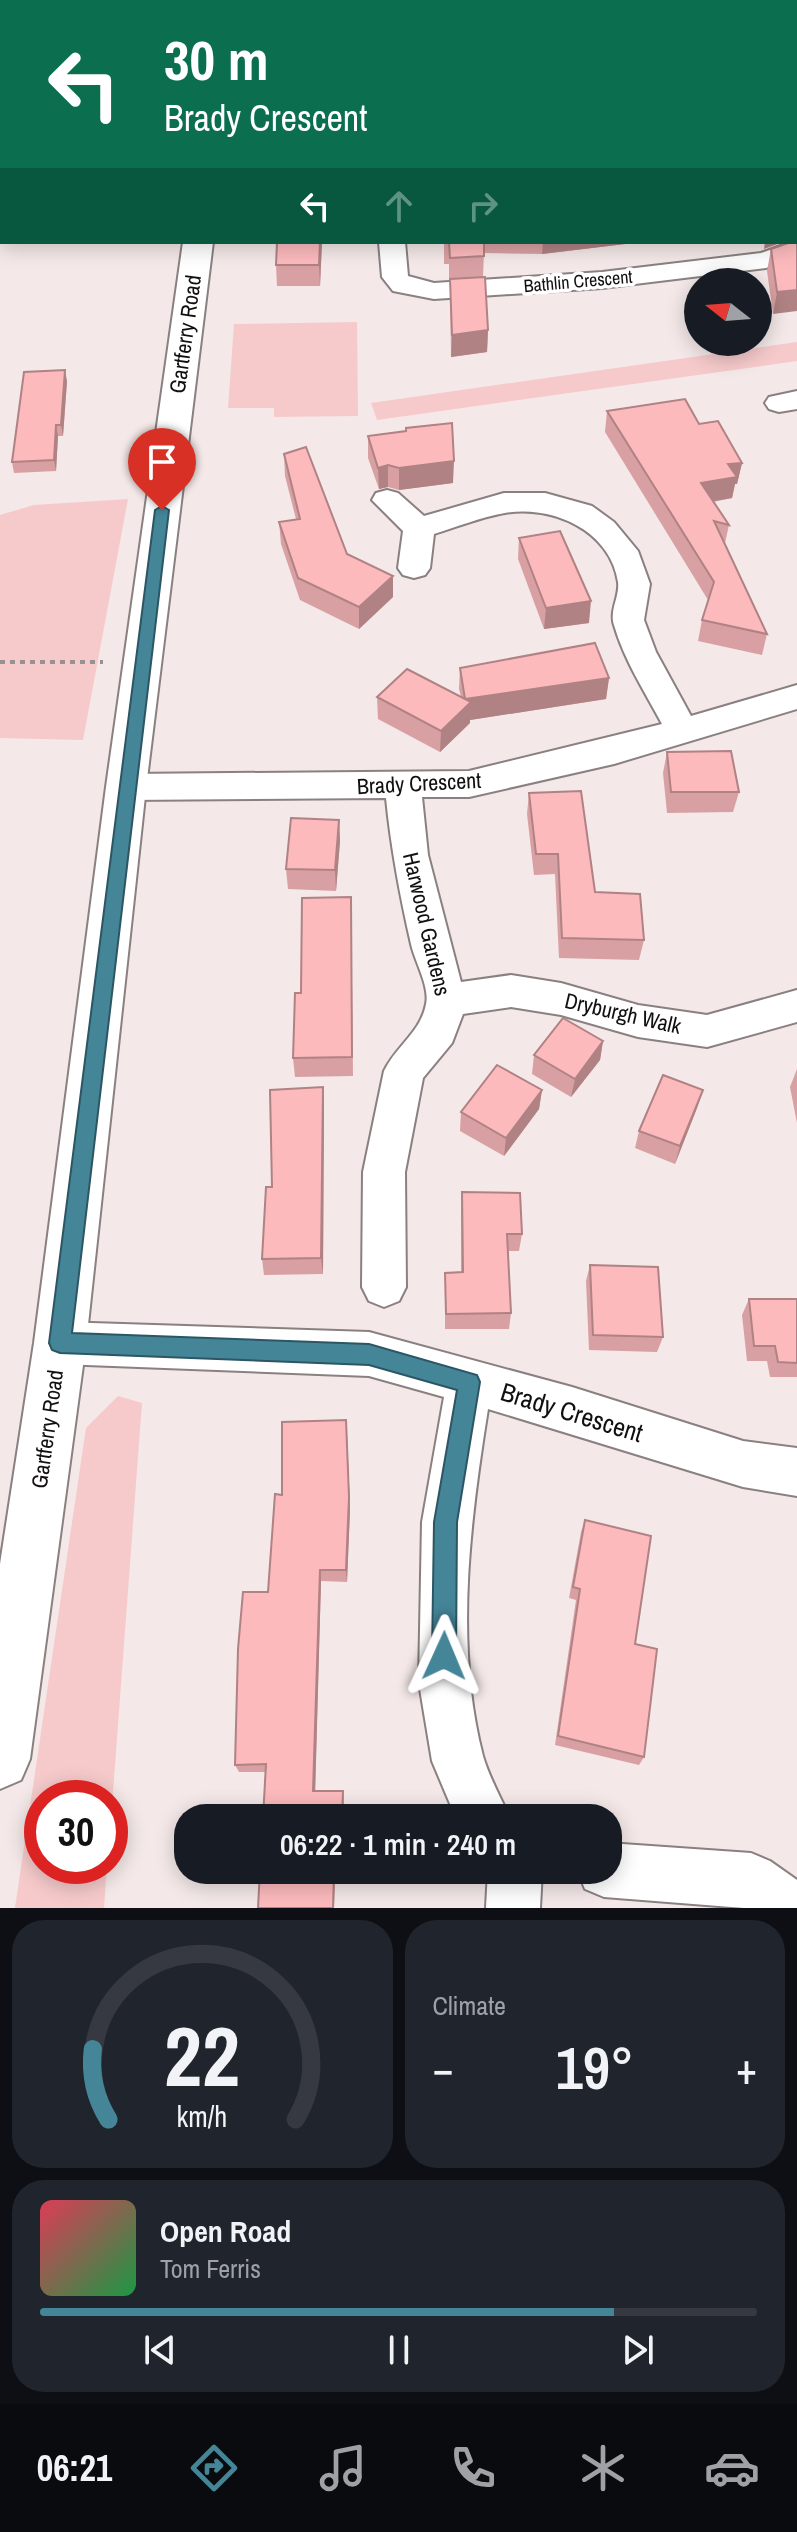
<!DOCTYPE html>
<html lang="en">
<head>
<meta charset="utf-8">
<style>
	body { margin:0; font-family:"Archivo Narrow",sans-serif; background:#20242c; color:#f1f3f6; height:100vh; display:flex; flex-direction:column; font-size:30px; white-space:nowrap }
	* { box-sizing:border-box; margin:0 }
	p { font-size:26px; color:#9ea1a6 }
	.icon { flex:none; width:44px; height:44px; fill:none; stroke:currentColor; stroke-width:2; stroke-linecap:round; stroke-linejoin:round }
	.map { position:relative; height:1908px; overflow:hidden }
	.panel { display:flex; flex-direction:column; gap:12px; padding:12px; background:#0d0f14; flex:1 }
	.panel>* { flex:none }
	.top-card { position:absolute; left:0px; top:0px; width:798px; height:244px; box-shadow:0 4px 20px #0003; background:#0b6e4f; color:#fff; overflow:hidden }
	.needle { width:52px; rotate:287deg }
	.fabs { position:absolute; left:684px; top:268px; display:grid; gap:16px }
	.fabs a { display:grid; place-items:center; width:88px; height:88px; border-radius:50%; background:#171b24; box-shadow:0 4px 20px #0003; font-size:40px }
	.speed { position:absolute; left:24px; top:1780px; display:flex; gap:16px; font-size:40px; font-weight:700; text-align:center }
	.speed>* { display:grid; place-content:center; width:104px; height:104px; border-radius:50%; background:#171b24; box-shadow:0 4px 20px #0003; line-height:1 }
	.speed .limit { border:12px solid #d22; background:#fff; color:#111 }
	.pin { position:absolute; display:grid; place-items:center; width:68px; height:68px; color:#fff; margin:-82px -34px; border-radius:50% 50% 50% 0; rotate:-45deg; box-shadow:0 0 8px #0007 }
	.pin .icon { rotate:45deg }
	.me { position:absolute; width:88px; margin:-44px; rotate:1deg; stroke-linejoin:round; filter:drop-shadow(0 0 6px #0008) }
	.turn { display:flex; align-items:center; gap:28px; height:168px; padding:0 32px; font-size:36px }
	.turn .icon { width:104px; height:104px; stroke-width:2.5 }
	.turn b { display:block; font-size:56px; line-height:68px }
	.lanes { display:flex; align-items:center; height:76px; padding:0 32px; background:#0003; justify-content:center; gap:40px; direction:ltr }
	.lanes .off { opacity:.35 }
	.big { font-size:60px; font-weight:600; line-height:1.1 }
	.panel .widget { flex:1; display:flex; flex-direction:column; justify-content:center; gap:12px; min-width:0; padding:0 28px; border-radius:32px; background:#20242c }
	.panel .dial { align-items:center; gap:0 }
	.dial svg { height:208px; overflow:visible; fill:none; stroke:#363941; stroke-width:7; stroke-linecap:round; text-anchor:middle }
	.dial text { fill:#f1f3f6; stroke:none }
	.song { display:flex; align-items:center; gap:24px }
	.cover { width:96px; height:96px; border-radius:12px; background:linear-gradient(135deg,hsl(350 70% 55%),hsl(140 70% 35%)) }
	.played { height:8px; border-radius:4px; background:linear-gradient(90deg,#448598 80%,#363941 80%) }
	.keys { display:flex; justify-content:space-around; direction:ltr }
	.heat { display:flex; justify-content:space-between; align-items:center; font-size:44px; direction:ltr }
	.panel .tiles { flex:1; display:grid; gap:12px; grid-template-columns:1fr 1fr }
	.widget:last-child { grid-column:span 2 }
	.trip { position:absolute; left:174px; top:1804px; width:448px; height:80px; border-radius:32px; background:#171b24; box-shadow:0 4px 20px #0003; font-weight:600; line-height:80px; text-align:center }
	.tab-bar { display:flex; height:128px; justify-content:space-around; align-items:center; background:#090b0e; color:#9ea1a6 }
	.tab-bar .icon { width:56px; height:56px }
	.tab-bar .selected { color:#448598 }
	.tab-bar b { font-size:36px; color:#f1f3f6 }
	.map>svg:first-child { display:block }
	.green { fill:#f6cacb }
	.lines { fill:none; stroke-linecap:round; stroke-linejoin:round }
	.street-casing { stroke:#8a8080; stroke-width:4 }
	.secondary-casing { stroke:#8a8080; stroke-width:4 }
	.path { stroke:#999191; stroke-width:4; stroke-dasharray:5 5; stroke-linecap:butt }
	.street { fill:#fff; fill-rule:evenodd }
	.secondary { fill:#fff; fill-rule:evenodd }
	.wall { fill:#d9a0a3 }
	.shaded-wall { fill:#b08284 }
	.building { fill:#fcbabd; stroke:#b08284; stroke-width:2 }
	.route { fill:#448598; stroke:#2c5663; stroke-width:2 }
	.labels { text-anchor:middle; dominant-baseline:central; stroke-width:7; stroke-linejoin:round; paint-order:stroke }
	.far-street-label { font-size:18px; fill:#120f0f; stroke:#fff }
	.street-label { font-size:22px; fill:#120f0f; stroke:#fff }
	.near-street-label { font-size:26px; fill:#120f0f; stroke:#fff }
</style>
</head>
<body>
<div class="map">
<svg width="797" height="1908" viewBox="0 0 797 1908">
	<rect width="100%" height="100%" fill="#f4e8e8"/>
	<g class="green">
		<polygon points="357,322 358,416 274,417 274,408 228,408 234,324"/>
		<polygon points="797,342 797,361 377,420 371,403"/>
		<polygon points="128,499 83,740 0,738 0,515 34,505"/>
		<polygon points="118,1396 142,1403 110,1832 110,1798 42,1798 42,1866 107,1866 104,1908 15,1908 86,1428"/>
	</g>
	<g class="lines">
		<defs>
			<g id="street">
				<polygon points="19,0 41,0 18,2"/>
				<polygon points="423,0 448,0 421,2"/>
				<polygon points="549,0 591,0 593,2 551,2"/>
				<polygon points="2,60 2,78 0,79 0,61"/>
				<rect x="0" y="208" width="2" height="16"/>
				<polygon points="797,240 797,257 766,268 602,288 434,299 393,291 382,277 379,242 405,242 408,276 434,283 602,272 761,253"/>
				<polygon points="797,391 797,409 779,412 769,409 765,403 769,397"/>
				<path d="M387 490 398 493 424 516 504 493H545L592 506 614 522 638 551 650 584 644 620 656 652 691 716 797 685V709L614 764 469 797H422L428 855 461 982 511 975 561 983 638 1005 707 1015 797 990V1022L707 1047 638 1037 561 1015 511 1007 463 1014 452 1043 423 1078 405 1172 406 1287 399 1301 384 1307 369 1301 362 1287 363 1172 384 1071C396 1046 421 1032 426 1004 430 987 415 962 411 944 400 896 391 848 386 798L126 800 114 796 108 787 114 778 126 774 469 771 662 724C645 692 624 660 614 625 609 611 620 596 618 582 610 530 552 505 505 513 481 517 457 527 434 534L430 568 425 575 414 578 403 575 398 568 403 531 372 500 376 493Z"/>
				<path d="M60 1322 369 1332 572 1387 743 1441 797 1448V1496L743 1487 488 1409C470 1521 454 1645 483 1756 489 1777 501 1798 510 1818H456L432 1761 419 1683 422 1522 444 1397 369 1376 60 1364 44 1358 38 1343 44 1328Z"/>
				<polygon points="608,1843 751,1853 770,1861 797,1880 797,1908 744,1908 604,1897 585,1889 577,1870 608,1870"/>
				<polygon points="488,1870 542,1870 540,1908 486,1908"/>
			</g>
			<polygon id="secondary" points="183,242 213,242 146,787 86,1343 30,1759 21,1780 0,1789 0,1564 34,1343 106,787"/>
		</defs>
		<use href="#street" class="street-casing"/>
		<use href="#secondary" class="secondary-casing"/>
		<polyline class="path" points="0,662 103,662"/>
		<use href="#street" class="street"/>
		<use href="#secondary" class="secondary"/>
	</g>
	<g class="wall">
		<polygon points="54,0 180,0 179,2 54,2"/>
		<polygon points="797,0 797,168 796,168"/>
		<polygon points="797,240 773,314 767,271 771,249"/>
		<polygon points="277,242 322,242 320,286 277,286 276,265"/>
		<polygon points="444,242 642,242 542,254 484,253 483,277 449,279 449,264 444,264"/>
		<polygon points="450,279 488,330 487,352 451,357"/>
		<polygon points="67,381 63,436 58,436 56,471 14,473 12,462"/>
		<polygon points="607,411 699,424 742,463 737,484 735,484 732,498 713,502 729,525 725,543 767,634 762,655 698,641 702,620 708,600 605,432"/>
		<polygon points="368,436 453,483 399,490 388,487 379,489 368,458"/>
		<polygon points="284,454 347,554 393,576 393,597 359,629 300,600 281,544 279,522 296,519 285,476"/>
		<polygon points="519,538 589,623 544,629 518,559"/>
		<polygon points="460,668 609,678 606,699 470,720 470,723 440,752 378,719 377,697 461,697 459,689"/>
		<polygon points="667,752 739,792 733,812 667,813 663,773"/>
		<polygon points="529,793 595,892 644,940 639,960 559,958 555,874 534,875 527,814"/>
		<polygon points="339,820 340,841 336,891 288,889 286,869"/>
		<polygon points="351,897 353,1076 295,1077 293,1058 301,993"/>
		<polygon points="603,1041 600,1060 571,1097 532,1074 534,1055"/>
		<polygon points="797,1069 797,1123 790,1087"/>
		<polygon points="323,1087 324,1105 323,1274 264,1275 262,1259"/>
		<polygon points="542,1090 539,1109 504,1156 460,1131 461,1112"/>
		<polygon points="703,1090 697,1108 675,1164 635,1148 639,1131"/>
		<polygon points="462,1192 522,1234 519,1251 508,1251 511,1313 509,1329 445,1329 445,1273 461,1272 461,1210"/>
		<polygon points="590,1265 663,1337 657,1352 589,1350 586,1281"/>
		<polygon points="749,1299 797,1299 797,1377 770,1377 767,1361 747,1361 742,1315"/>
		<polygon points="347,1434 350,1510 347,1582 321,1581 315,1791 343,1791 344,1798 344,1818 263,1818 265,1772 239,1772 235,1765 268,1592 282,1495"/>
		<polygon points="585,1520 635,1644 644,1757 639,1765 555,1745 576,1600 569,1598 581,1532"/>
		<polygon points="260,1870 343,1870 343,1876 335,1877"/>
	</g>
	<g class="shaded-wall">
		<polygon points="320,242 322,242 320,286 319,265"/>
		<polygon points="543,242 642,242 542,254"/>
		<polygon points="765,242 783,242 764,249"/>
		<polygon points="797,290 797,311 773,314 777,292"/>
		<polygon points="488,330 487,352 451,357 452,335"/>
		<polygon points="65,370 67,381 63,436 61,425"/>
		<polygon points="56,425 58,436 56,471 54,460"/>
		<polygon points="454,461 453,483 399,490 399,468"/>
		<polygon points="742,463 737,484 735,484 732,498 697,504 701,483 728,464"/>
		<polygon points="388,465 388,487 379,489 378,468"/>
		<polygon points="393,576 393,597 359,629 359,607"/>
		<polygon points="591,601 589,623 544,629 546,608"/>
		<polygon points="609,678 606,699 470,720 470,723 440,752 441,731 465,699"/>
		<polygon points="339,820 340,841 336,891 335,870"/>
		<polygon points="603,1041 600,1060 571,1097 575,1079"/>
		<polygon points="323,1087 324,1105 323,1274 321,1258"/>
		<polygon points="542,1090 539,1109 504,1156 506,1138"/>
		<polygon points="703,1090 697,1108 675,1164 680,1146"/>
		<polygon points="347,1434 350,1510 347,1582 346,1570"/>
		<polygon points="320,1570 321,1581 315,1798 313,1791"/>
		<polygon points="334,1871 335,1877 334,1908 333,1908"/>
	</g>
	<g class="building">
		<polygon points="73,0 172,0 170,2 72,2"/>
		<polygon points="295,0 330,0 329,2 294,2"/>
		<polygon points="468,0 528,0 568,2 467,2"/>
		<polygon points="774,0 797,0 797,146 796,2 774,2"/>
		<polygon points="796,240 797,240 797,290 777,292 771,249 791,242 796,242"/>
		<polygon points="277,242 320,242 319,265 276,265"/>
		<polygon points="444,242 484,242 484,256 450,258 449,242"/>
		<polygon points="485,277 488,330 452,335 450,279"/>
		<polygon points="65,370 61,425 56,425 54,460 12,462 24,372"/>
		<polygon points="685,399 699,424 718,421 742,463 728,464 737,477 701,483 729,525 714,521 767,634 702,620 714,582 607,411"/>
		<polygon points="452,423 454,461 399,468 388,465 378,468 368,436 406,431 406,428"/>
		<polygon points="306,447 347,554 393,576 359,607 298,578 279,522 300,519 284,454"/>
		<polygon points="560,531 591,601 546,608 519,538"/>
		<polygon points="595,643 609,678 465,699 460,668"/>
		<polygon points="407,669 471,702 441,731 377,697"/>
		<polygon points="731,751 739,792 671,792 667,752"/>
		<polygon points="581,791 595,892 640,894 644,940 562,938 558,854 536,854 529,793"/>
		<polygon points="291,818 339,820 335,870 286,869"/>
		<polygon points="351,897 352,1057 293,1058 295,993 301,993 302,898"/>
		<polygon points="563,1018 603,1041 575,1079 534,1055"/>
		<polygon points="497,1065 542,1090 506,1138 461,1112"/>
		<polygon points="663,1075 703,1090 680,1146 639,1131"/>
		<polygon points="323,1087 321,1258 262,1259 266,1187 272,1187 270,1090"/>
		<polygon points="462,1192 520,1193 522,1234 507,1234 511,1313 446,1314 445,1273 463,1272"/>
		<polygon points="590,1265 658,1267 663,1337 593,1335"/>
		<polygon points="749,1299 797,1299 797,1363 778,1362 775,1346 754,1346"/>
		<polygon points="346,1420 349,1497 346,1570 320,1570 313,1791 343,1791 342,1818 263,1818 266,1764 235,1765 238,1649 243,1592 268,1592 275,1494 282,1495 282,1422"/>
		<polygon points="585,1520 651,1536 635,1644 657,1649 644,1757 558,1736 580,1589 573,1587"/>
		<polygon points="260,1870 342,1870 334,1871 333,1908 258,1908"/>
	</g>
	<polygon class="route" points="162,506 169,510 72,1333 369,1344 477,1375 480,1382 457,1522 456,1656 453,1665 444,1668 435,1665 432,1656 434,1522 457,1390 369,1365 60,1353 52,1350 49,1343 155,510"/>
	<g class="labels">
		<g class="far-street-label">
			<text transform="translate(578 281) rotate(-5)">Bathlin Crescent</text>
		</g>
		<g class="street-label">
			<text transform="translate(185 334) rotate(-82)">Gartferry Road</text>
			<text transform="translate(419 783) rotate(-3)">Brady Crescent</text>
			<text transform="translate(427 924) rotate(77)">Harwood Gardens</text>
			<text transform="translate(623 1013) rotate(13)">Dryburgh Walk</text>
			<text transform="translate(47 1429) rotate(-82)">Gartferry Road</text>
		</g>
		<g class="near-street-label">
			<text transform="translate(572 1412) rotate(17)">Brady Crescent</text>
		</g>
	</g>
</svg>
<div class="fabs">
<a><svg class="needle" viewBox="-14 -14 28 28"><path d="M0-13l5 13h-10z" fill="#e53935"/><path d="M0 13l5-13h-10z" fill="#9ea1a6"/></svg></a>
</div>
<div class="speed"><div class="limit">30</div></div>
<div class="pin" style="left:162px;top:510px;background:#d93025"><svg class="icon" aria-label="arrive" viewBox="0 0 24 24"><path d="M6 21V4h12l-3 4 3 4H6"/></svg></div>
<svg class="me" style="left:444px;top:1656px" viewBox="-20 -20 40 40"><path d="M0-17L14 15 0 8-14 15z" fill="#448598" stroke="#fff" stroke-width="4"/></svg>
<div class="trip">06:22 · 1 min · 240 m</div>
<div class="top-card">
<div class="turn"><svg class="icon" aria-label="left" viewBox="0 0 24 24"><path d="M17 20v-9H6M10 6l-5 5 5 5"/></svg><div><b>30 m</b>Brady Crescent</div></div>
<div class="lanes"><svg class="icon" aria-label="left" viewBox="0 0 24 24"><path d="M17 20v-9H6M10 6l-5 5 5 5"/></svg><svg class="icon off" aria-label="ahead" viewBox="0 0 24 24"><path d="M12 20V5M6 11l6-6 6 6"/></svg><svg class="icon off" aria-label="right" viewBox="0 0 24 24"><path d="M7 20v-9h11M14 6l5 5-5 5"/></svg></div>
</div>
</div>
<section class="panel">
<div class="tiles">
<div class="widget dial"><svg viewBox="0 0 100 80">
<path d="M14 69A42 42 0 1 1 86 69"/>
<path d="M14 69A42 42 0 0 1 8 42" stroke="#448598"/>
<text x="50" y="56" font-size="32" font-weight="700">22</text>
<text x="50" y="72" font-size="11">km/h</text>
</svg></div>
<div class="widget"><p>Climate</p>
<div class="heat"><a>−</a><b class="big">19°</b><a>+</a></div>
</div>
<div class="widget">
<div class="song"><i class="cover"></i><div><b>Open Road</b><p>Tom Ferris</p></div></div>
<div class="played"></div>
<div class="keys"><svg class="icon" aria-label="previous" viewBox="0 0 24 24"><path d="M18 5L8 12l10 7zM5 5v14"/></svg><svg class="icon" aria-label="pause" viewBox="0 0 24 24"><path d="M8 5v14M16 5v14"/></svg><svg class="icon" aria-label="next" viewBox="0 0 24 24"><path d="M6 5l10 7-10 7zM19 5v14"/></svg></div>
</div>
</div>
</section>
<nav class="tab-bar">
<b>06:21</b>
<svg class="icon selected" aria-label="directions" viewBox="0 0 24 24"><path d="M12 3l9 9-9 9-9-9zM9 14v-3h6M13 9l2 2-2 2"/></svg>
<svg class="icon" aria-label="music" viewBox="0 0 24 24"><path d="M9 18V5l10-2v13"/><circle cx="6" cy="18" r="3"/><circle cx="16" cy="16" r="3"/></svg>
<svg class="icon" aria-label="phone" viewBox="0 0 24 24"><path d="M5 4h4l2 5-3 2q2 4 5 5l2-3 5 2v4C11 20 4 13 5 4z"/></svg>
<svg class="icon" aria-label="climate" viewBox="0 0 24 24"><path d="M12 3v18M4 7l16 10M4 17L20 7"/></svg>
<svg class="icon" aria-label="car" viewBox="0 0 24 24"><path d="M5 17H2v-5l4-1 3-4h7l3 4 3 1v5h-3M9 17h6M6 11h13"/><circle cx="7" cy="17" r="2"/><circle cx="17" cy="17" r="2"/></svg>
</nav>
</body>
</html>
